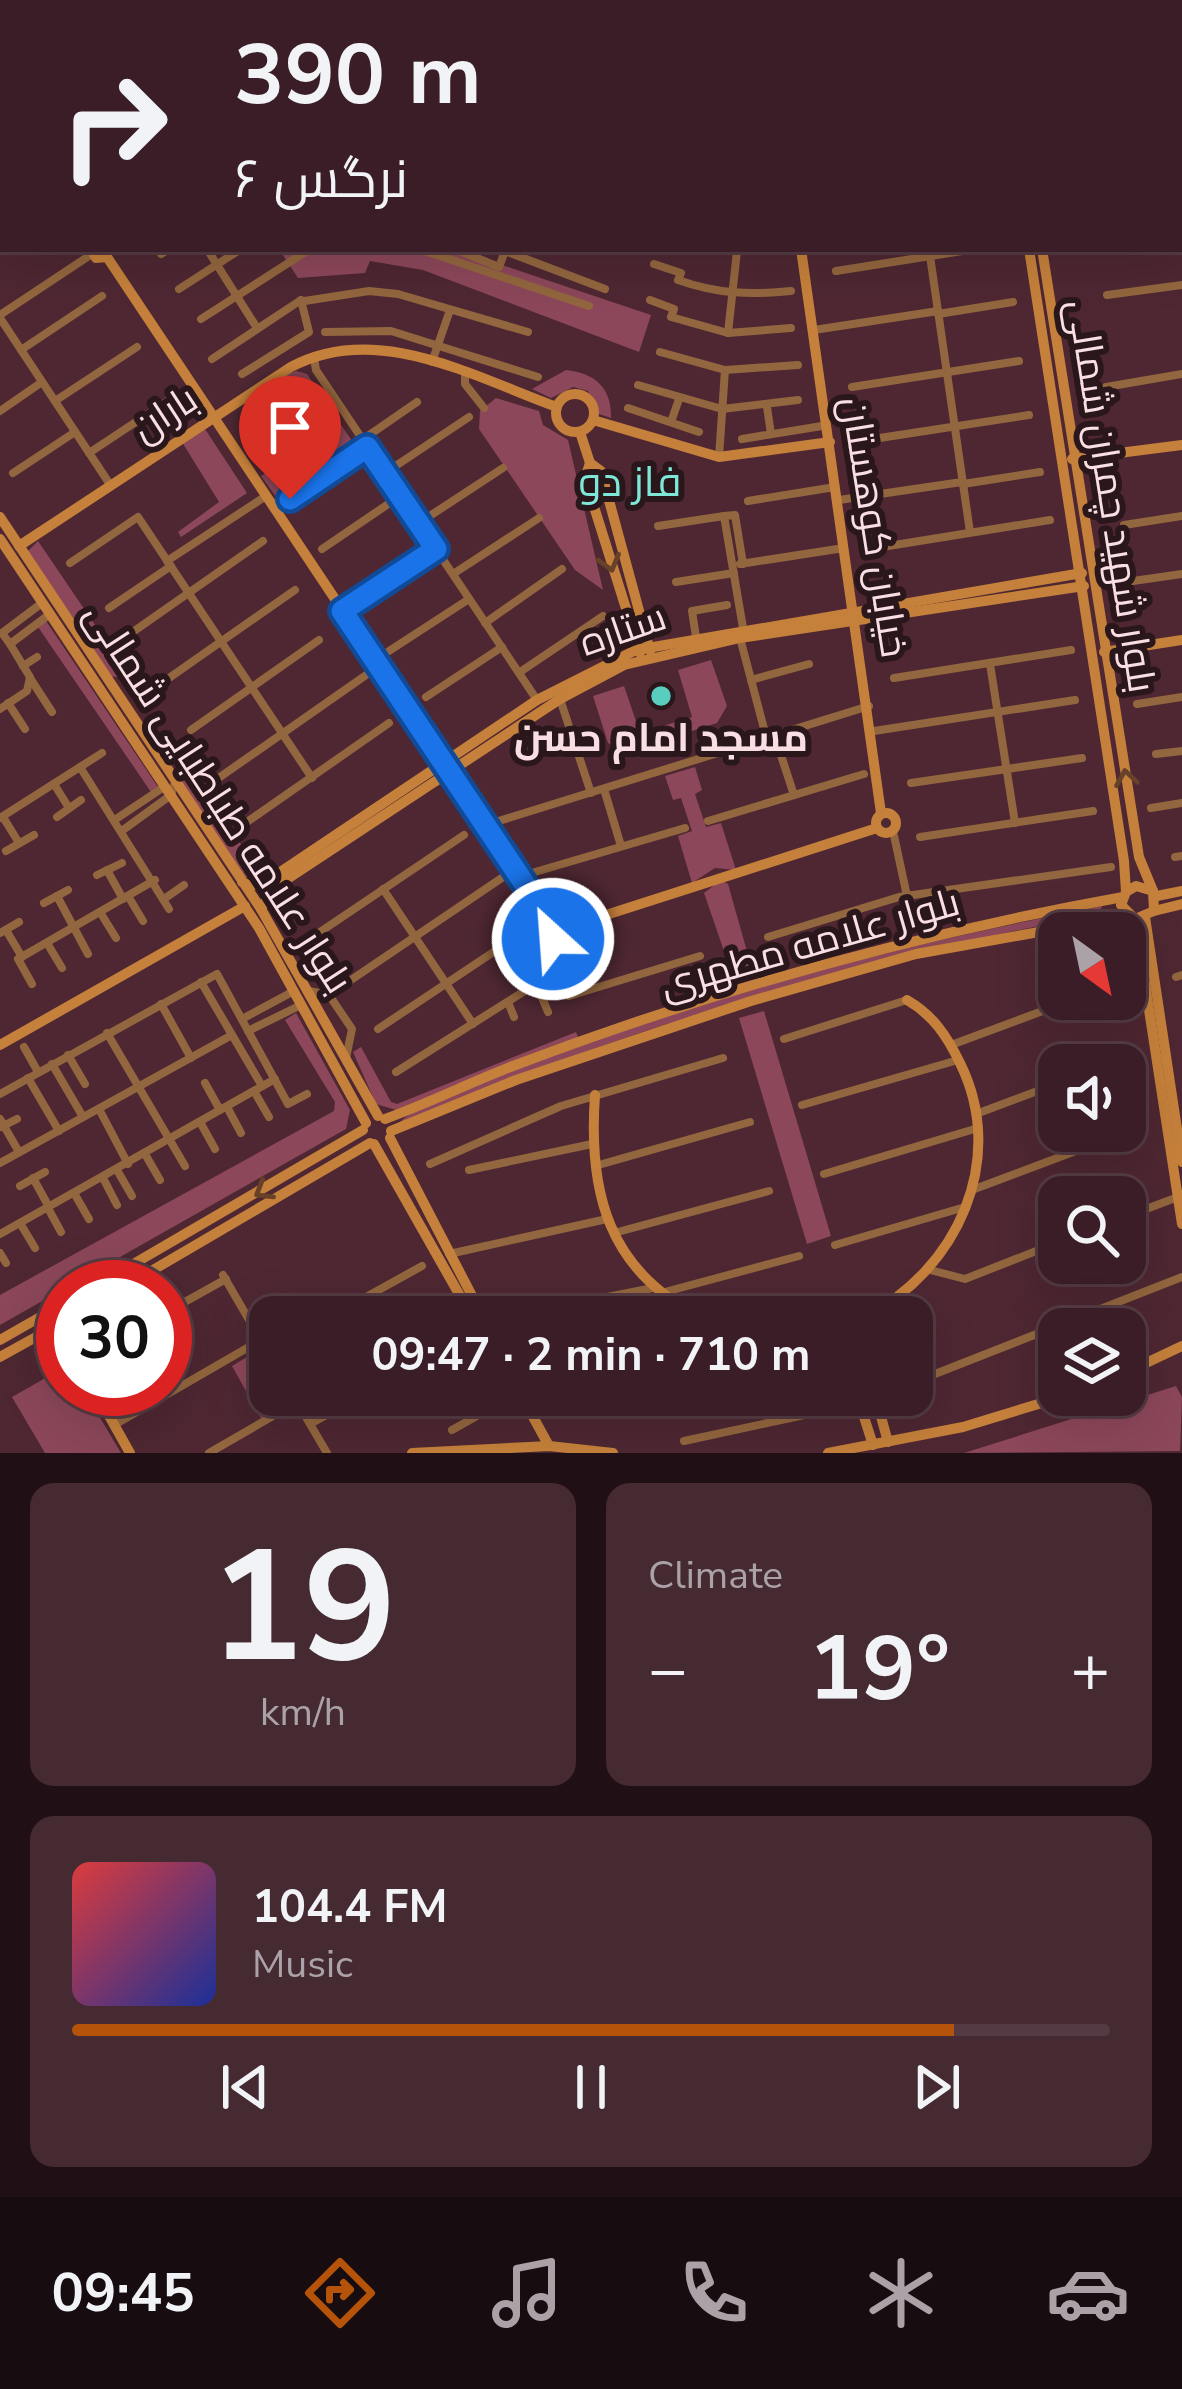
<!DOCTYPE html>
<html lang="en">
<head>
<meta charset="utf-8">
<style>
	body { margin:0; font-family:"Nunito Sans",Cairo,sans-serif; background:#452a32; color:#f1f3f6; height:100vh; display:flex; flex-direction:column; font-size:45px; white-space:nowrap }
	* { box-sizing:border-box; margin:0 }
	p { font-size:39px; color:#aba2a7 }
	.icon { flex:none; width:66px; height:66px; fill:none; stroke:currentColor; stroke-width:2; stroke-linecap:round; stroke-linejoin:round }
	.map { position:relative; height:1453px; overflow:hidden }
	.details { display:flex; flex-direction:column; gap:30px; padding:30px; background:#201015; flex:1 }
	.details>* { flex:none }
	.guide { position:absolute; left:0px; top:0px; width:1182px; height:252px; box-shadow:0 12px 48px #0002,0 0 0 3px #543b43; background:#3a1d26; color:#f1f3f6; overflow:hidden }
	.needle { width:78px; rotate:147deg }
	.tools { position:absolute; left:1038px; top:912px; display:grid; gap:24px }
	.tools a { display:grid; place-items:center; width:108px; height:108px; border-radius:24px; background:#3a1d26; box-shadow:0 12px 48px #0002,0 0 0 3px #543b43; font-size:60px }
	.speed { position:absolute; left:36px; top:1260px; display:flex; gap:24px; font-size:60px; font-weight:700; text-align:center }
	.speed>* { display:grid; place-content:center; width:156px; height:156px; border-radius:50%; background:#3a1d26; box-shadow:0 12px 48px #0002,0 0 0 3px #543b43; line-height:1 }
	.speed .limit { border:18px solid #d22; background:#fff; color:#111 }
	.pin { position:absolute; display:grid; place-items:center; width:102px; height:102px; color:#fff; margin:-123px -51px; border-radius:50% 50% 50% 0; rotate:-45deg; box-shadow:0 0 12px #0007 }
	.pin .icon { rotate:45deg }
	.me { position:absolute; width:132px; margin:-66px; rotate:334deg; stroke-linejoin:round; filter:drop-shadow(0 0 9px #0008) }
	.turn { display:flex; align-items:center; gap:42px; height:252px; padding:0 36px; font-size:54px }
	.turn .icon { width:156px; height:156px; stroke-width:2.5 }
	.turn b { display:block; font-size:84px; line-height:102px }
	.big { font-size:90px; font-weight:700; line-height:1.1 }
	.details .widget { flex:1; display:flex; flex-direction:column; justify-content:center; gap:18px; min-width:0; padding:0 42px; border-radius:24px; background:#452a32 }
	.details .dial { align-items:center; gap:0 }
	.dial b { font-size:156px; line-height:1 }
	.song { display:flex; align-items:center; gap:36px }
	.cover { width:144px; height:144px; border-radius:18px; background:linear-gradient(135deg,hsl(0 70% 55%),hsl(230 70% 35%)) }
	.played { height:12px; border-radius:6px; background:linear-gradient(90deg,#b45309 85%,#543b43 85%) }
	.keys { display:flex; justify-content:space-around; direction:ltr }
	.heat { display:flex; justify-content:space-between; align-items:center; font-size:66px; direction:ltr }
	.details .tiles { flex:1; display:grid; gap:30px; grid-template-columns:1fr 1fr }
	.widget:last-child { grid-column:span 2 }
	.trip { position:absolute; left:249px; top:1296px; width:684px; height:120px; border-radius:24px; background:#3a1d26; box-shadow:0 12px 48px #0002,0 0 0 3px #543b43; font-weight:700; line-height:120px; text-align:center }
	.tab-bar { display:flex; height:192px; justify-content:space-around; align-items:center; background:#170c0f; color:#aba2a7 }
	.tab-bar .icon { width:84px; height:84px }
	.tab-bar .active { color:#b45309 }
	.tab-bar b { font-size:54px; color:#f1f3f6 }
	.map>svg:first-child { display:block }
	.green { fill:#8c475a }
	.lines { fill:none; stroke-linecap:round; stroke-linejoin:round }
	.street { stroke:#92663e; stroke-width:8 }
	.secondary { stroke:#c5803b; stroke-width:10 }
	.oneway { stroke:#674128 }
	.route-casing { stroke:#114b97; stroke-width:30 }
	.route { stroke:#1a73e8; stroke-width:21 }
	.poi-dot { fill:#59cebe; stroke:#29171b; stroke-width:4.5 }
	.labels { text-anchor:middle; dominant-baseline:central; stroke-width:12; stroke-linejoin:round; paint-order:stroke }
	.street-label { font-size:39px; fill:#f9dfe4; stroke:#29171b }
	.poi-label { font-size:39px; font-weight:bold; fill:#f9dfe4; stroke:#29171b }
	.neighbourhood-label { font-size:42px; fill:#7fe7d7; stroke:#29171b }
</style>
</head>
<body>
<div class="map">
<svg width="1182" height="1453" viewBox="0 0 1182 1453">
	<rect width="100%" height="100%" fill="#4e2732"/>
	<g class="green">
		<polygon points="279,249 454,249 651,315 639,352 423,270 370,261 365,273 298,278"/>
		<path d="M566 370C595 373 612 388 611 418L599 414 588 391 573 387 551 398 532 389Z"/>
		<polygon points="296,371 307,374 356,447 277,498 261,476 320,439 279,378"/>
		<polygon points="496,398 539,411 543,425 568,440 603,590 575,570 479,429 480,411"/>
		<polygon points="205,429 247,493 181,537 178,532 219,502 182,442"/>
		<polygon points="38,541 127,672 125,678 108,676 28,551"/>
		<polygon points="46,621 158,787 151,792 38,627"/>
		<polygon points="711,660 727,706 717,723 626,752 608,743 593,696 624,686 640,733 692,717 678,670"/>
		<polygon points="695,767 702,790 695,794 706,827 721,823 736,870 715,868 692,883 678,836 692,831 681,798 673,800 665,776"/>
		<polygon points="187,769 192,772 264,878 244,877 179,781 178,774"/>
		<polygon points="721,880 728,884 755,980 736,986 704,893"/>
		<path d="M1102 906 1099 914C857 960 624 1028 398 1125 408 1110 442 1100 461 1092 654 1005 894 947 1102 906Z"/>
		<polygon points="764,1011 831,1236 807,1244 739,1018"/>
		<polygon points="296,1013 350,1110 346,1129 0,1325 0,1295 334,1111 335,1102 285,1020"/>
		<polygon points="576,1032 578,1037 396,1110 376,1104 353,1052 361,1047 391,1102 397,1104"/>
		<polygon points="260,1349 270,1366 270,1395 287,1395 291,1401 261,1418 232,1366"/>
		<polygon points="63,1368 63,1389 83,1389 121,1453 45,1453 12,1397"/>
		<polygon points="1176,1386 1182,1397 1180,1451 964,1453"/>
	</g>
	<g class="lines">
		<g class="street">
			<polyline points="274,0 274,3"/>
			<polyline points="545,0 551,3"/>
			<polyline points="755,3 755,0"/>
			<polyline points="800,3 800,0"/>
			<polyline points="1179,197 1182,197"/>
			<polyline points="0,237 3,235"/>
			<polyline points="207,249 257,328"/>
			<polyline points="419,249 589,306"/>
			<polyline points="455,249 499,267 505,251 605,289"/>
			<polyline points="161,254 169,249"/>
			<polyline points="930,256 970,532"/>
			<path d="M654 264 681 273 678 280C717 294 751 295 791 291"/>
			<polyline points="836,271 975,249"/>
			<polyline points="179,289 241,249"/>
			<polyline points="1107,295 1182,285"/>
			<polyline points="650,300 674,309 671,317 728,333 791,328"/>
			<polyline points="938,314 1013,302"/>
			<polyline points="0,315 92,254"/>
			<polyline points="0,318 111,486"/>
			<polyline points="201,319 310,249"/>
			<polyline points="814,330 938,311"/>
			<polyline points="325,332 391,331 538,377"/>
			<polyline points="728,333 737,251"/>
			<polyline points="21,350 102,296"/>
			<polyline points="660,352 725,370 798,365"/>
			<polyline points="314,358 316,370 537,700"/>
			<polyline points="212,359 298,302 369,291 398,294 528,332"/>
			<polyline points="432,362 450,310"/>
			<polyline points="242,374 309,332 301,300"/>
			<polyline points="465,374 465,384 484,408"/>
			<polyline points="638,385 722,409 798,400"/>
			<polyline points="852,387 1019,361"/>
			<polyline points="1106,387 1182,374"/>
			<polyline points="55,401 137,347"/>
			<polyline points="767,407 771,434"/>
			<polyline points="628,408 699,432"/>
			<polyline points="0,411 42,382"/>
			<polyline points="671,422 679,399"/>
			<polyline points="742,439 822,426"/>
			<polyline points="873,439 1029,415"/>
			<polyline points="362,440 417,402"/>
			<polyline points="89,453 169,400"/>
			<polyline points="719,457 725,370"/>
			<polyline points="13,473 75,432"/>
			<polyline points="385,473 469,417"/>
			<polyline points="963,484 1040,472"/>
			<polyline points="291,499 367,447"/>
			<polyline points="839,500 962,482"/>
			<polyline points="748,501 835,487"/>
			<polyline points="419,523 503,468"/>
			<polyline points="1124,525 1182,516"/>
			<polyline points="658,526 724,516"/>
			<polyline points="882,547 1050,520"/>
			<polyline points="322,549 400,496"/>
			<polyline points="167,561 266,496"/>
			<polyline points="70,563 138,517 312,778"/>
			<polyline points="740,564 844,548"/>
			<polyline points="453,574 539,518"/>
			<polyline points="676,582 734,573"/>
			<polyline points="1126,582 1182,574"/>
			<polyline points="42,603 2,633 10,644 50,614"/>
			<polyline points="109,608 171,566"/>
			<polyline points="342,611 436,549"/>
			<polyline points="485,623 562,569"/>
			<polyline points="743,628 724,516 735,515 743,564"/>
			<polyline points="127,636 263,541"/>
			<polyline points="696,637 692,611 727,605"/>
			<polyline points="740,638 767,740"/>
			<polyline points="389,651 469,599"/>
			<polyline points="990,664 1015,823"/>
			<polyline points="23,666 37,657"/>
			<polyline points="520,672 603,616"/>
			<polyline points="30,678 52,712"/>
			<polyline points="894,678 1071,650"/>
			<polyline points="751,680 809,664"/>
			<polyline points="159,685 295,590"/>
			<polyline points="426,697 502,647"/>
			<polyline points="560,699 591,793"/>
			<polyline points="8,703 25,729"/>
			<polyline points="1137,704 1182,697"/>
			<polyline points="0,709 27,691 30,677 10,644"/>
			<polyline points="191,730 319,640"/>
			<polyline points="874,731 1075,700"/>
			<polyline points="775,737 794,795"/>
			<polyline points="518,750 574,733"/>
			<polyline points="1156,754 1182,751"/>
			<polyline points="80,767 169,909"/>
			<polyline points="220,777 379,666"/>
			<polyline points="911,783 1082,758"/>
			<polyline points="54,784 69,808"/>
			<polyline points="604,789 621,846"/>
			<polyline points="1151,808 1182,803"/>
			<polyline points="3,817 19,843"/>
			<polyline points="57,817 81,800"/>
			<polyline points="0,818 102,753"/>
			<polyline points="116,819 164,787"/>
			<polyline points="708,821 864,774"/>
			<polyline points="247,822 389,723"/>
			<polyline points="486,825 869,706"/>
			<polyline points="123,830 171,795 175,783"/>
			<polyline points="893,831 907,896"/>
			<polyline points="920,837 1093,811"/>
			<polyline points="6,851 34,835"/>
			<polyline points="1175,857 1182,856"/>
			<polyline points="107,870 123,899"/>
			<polyline points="535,872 685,828"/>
			<polyline points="97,875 122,863"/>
			<polyline points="383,889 473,1024"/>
			<polyline points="57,896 88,954"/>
			<polyline points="128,896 143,921"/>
			<polyline points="164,899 184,885"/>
			<polyline points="44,903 68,890"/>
			<polyline points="100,912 116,938"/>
			<polyline points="554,926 569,996 700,956"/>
			<polyline points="6,930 22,957"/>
			<polyline points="320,932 464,835"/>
			<polyline points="0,933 19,922"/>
			<polyline points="768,937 899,897 1111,867"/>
			<polyline points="47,943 62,968"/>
			<polyline points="1176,977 1182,975"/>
			<polyline points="1125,981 1142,974"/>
			<polyline points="201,982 262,1086"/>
			<polyline points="348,982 515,869"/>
			<polyline points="536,983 548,1012"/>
			<polyline points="32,984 18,959 155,880"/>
			<polyline points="309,991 329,995 352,1029 346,1058"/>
			<polyline points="508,1002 514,1017"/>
			<polyline points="161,1004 191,1058"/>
			<polyline points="242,1019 294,991"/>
			<polyline points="378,1029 519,935"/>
			<polyline points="248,1031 301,1005"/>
			<polyline points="107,1033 185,1166"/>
			<polyline points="784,1039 907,1000"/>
			<polyline points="951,1045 1075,999"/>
			<polyline points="24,1047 38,1072"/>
			<polyline points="68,1055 85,1084"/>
			<polyline points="52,1064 83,1117"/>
			<polyline points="1107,1065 1123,1059"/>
			<polyline points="396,1072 561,968"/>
			<polyline points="28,1078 59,1131"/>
			<polyline points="205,1083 220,1110"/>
			<polyline points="254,1091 269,1117"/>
			<polyline points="0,1094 217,974 288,1104 307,1094"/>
			<polyline points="802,1105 958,1060"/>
			<polyline points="227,1107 241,1133"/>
			<polyline points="99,1109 128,1164"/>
			<polyline points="976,1114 1059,1083"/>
			<polyline points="0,1119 19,1152"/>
			<polyline points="200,1122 215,1149"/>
			<polyline points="1,1127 17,1119"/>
			<polyline points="145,1154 160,1180"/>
			<polyline points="0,1163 232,1035"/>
			<polyline points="430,1164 561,1106 723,1058"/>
			<polyline points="595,1166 750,1122"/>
			<polyline points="117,1170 132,1196"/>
			<polyline points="469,1170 592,1144"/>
			<polyline points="824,1174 978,1128"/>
			<polyline points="33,1178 49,1207"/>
			<polyline points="103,1178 117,1205"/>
			<polyline points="20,1186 45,1172"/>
			<polyline points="972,1190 1145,1125"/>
			<polyline points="74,1193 89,1219"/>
			<polyline points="48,1208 61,1232"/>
			<polyline points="1125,1217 1178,1197"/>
			<polyline points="20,1223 35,1248"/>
			<polyline points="614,1233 769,1191"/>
			<polyline points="0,1234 275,1079"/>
			<polyline points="835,1245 965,1207"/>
			<polyline points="0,1253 6,1263"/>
			<polyline points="449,1254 607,1219"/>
			<polyline points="930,1270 965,1279 1059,1242"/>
			<polyline points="223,1275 270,1356"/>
			<polyline points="661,1293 799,1256"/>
			<polyline points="165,1313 226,1279"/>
			<polyline points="330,1317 422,1266"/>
			<polyline points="505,1317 653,1288"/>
			<polyline points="912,1383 1182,1277"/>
			<polyline points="293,1395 327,1453"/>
			<polyline points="310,1424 363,1395"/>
			<polyline points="114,1425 261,1340"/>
			<polyline points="452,1430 507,1399"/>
			<polyline points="684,1441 860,1403"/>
			<polyline points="209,1453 297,1402"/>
		</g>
		<g class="secondary">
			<polyline points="456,0 460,3"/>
			<polyline points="490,0 494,3"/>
			<polyline points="997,0 998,3"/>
			<polyline points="1009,0 1009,3"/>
			<polyline points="97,3 102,0"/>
			<polyline points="120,3 125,0"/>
			<polyline points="1179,43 1182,43"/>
			<polyline points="1179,55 1182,54"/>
			<polyline points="0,72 3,69"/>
			<polyline points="1179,77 1182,76"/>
			<polyline points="1179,85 1182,84"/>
			<polyline points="0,89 3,86"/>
			<polyline points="0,99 3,103"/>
			<polyline points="91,249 96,258 107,257"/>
			<polyline points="730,249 774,249"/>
			<polyline points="801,249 881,813"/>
			<polyline points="1029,249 1124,861 1126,892 1121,905 1135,919 1154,911 1153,891 1136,886 1126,892"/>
			<polyline points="1042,249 1139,857 1153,891"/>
			<polyline points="107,257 515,869 544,913 551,913"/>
			<circle cx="575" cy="413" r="19"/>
			<polyline points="593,420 719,457 830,442"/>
			<polyline points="580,432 590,463 601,471 650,651"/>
			<polyline points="1072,459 1182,445"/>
			<polyline points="590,463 585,478 640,653"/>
			<polyline points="0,517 261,909 378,1116"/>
			<polyline points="0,539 259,928 366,1123"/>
			<path d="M19 546 291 367C377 321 474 377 557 407"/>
			<polyline points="1104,652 1182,640"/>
			<circle cx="886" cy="823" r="10"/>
			<polyline points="242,882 250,886 267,881 537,700 636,650 1082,573"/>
			<polyline points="1157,896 1182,891"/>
			<polyline points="261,909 272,889 560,699 624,665 740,638 1084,586"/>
			<polyline points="1154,911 1182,904"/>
			<circle cx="556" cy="919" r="7"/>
			<polyline points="1145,917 1182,1162"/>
			<polyline points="564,919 578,924 877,828"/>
			<polyline points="1135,919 1182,1224"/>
			<polyline points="0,1045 245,906"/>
			<path d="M595 1095C588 1192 608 1271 701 1317"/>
			<path d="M385 1119C429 1103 469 1083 513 1066 708 992 917 934 1123 897"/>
			<polyline points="391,1131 516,1080 751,1001 916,954 1128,916"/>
			<polyline points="390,1138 483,1317"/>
			<polyline points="374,1144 472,1317"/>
			<polyline points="94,1287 363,1130"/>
			<polyline points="124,1287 370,1143"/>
			<path d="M865 1317C957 1270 1008 1160 960 1063 947 1036 933 1015 907 1000"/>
			<polyline points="0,1340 63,1304"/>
			<polyline points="0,1357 63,1322"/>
			<polyline points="1125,1373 1182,1346"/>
			<polyline points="94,1389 130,1453"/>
			<polyline points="506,1395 519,1406 532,1395"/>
			<polyline points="857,1395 873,1445"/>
			<polyline points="875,1395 888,1442"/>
			<polyline points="526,1404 549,1446"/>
			<polyline points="412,1453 549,1446 613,1453"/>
			<polyline points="828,1453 963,1427 1068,1395"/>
		</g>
	</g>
	<defs><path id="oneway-chevron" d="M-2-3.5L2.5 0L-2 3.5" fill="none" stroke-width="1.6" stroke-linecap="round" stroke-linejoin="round" transform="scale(3)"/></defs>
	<g class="oneway">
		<use href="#oneway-chevron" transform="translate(610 563) rotate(74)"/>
		<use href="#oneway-chevron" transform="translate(1126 778) rotate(-99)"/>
		<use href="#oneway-chevron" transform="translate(263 1191) rotate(149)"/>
	</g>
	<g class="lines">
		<defs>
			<polyline id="route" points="290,499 367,447 436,549 342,611 544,913 551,914 553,939"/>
		</defs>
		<use href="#route" class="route-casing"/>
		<use href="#route" class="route"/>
	</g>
	<circle class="poi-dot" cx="661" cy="696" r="12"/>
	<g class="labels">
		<g class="street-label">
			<text transform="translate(165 414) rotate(-33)">باران</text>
			<text transform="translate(1111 496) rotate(81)">بلوار شهید چمران شمالی</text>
			<text transform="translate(874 527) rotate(81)">خیابان کوهستان</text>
			<text transform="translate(623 630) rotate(-19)">ستاره</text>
			<text transform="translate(218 798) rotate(57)">بلوار علامه طباطبایی شمالی</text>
			<text transform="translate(810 944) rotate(-16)">بلوار علامه مطهری</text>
		</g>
		<g class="poi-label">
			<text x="661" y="738">مسجد امام حسن</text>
		</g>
		<g class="neighbourhood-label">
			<text x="630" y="482">فاز دو</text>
		</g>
	</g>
</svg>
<div class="tools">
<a><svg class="needle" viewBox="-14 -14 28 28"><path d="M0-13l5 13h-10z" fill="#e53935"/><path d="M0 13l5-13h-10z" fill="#aba2a7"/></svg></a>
<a><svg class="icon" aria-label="sound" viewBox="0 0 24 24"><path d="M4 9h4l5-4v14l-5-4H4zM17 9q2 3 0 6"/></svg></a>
<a><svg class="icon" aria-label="search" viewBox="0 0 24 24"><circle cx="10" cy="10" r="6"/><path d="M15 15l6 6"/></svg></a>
<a><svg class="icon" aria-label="layers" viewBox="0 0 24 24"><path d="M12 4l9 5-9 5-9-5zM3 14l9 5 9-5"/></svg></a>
</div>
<div class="speed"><div class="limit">30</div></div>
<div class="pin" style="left:290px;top:499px;background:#d93025"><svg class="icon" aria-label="arrive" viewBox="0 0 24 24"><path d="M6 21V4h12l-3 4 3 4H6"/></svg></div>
<svg class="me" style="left:553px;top:939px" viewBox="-20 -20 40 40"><circle r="17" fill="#1a73e8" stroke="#fff" stroke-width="3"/><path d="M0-11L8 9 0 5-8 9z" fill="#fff"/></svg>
<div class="trip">09:47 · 2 min · 710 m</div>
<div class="guide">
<div class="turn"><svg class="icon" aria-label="right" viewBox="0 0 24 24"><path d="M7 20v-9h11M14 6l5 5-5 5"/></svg><div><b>390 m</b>نرگس ۶</div></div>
</div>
</div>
<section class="details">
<div class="tiles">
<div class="widget dial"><b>19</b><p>km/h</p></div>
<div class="widget"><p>Climate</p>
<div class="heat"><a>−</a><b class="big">19°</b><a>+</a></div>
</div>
<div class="widget">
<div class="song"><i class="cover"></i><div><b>104.4 FM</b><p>Music</p></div></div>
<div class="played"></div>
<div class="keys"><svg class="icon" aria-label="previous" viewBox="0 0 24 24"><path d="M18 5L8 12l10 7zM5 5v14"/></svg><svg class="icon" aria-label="pause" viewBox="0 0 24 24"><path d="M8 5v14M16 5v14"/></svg><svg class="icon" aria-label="next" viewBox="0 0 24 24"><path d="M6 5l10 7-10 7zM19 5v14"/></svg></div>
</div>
</div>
</section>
<nav class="tab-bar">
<b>09:45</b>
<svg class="icon active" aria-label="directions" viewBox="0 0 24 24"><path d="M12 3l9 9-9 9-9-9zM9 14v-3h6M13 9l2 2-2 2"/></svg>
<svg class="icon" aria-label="music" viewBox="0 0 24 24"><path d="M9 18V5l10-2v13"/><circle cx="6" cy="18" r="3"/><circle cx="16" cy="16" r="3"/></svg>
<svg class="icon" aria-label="phone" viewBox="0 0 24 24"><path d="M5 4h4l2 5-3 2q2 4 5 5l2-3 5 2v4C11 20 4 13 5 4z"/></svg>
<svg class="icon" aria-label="climate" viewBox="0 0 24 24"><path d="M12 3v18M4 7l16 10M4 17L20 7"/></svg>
<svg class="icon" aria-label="car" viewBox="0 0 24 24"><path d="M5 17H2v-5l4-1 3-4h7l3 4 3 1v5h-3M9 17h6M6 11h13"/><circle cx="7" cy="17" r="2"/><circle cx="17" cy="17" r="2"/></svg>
</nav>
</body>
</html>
